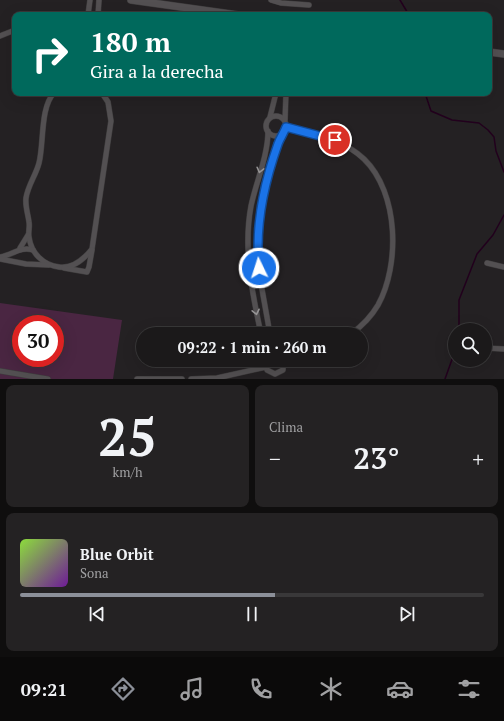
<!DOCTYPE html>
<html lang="es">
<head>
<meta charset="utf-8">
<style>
	body { margin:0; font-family:"PT Serif",serif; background:#242223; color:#f1f3f6; height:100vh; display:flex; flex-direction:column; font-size:15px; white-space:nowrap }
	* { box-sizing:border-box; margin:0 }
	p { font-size:13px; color:#a0a0a2 }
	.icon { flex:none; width:22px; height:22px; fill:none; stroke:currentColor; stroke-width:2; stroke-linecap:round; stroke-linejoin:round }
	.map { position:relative; height:379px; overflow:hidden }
	.panel { display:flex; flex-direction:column; gap:6px; padding:6px; background:#0f0e0e; flex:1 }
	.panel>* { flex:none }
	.banner { position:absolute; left:12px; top:12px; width:480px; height:84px; border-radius:8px; box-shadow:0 4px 16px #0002,0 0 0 1px #393839; background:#00695c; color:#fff; overflow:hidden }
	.tools { position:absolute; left:448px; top:323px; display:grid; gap:8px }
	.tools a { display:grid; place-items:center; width:44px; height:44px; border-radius:50%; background:#1b191a; box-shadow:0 4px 16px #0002,0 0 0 1px #393839; font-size:20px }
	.speed { position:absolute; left:12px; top:315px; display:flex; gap:8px; font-size:20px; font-weight:700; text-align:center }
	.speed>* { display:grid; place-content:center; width:52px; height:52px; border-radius:50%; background:#1b191a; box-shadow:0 4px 16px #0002,0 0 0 1px #393839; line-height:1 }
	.speed .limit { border:6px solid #d22; background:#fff; color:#111 }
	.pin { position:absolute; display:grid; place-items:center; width:34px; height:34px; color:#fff; margin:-17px; border:2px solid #fff; border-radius:50%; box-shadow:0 1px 4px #0007 }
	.me { position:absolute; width:44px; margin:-22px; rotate:356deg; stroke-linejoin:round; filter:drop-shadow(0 0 3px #0008) }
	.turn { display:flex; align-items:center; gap:14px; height:84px; padding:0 12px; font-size:18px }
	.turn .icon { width:52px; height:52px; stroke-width:2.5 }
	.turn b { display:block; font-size:28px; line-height:34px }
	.big { font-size:30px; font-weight:600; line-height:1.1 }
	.panel .widget { flex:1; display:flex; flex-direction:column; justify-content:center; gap:6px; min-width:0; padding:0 14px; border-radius:8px; background:#242223 }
	.panel .dial { align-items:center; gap:0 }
	.dial b { font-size:52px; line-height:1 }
	.song { display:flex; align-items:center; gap:12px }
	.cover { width:48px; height:48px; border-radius:6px; background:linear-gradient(135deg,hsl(90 70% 55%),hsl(280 70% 35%)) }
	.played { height:4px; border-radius:2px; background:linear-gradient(90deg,#8c9099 55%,#393839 55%) }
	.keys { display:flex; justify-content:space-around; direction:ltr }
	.heat { display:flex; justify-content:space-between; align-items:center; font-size:22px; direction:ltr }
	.panel .tiles { flex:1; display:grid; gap:6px; grid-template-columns:1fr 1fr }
	.widget:last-child { grid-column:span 2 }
	.trip { position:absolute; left:136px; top:327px; width:232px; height:40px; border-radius:20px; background:#1b191a; box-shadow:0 4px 16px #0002,0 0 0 1px #393839; font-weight:600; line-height:40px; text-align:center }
	.menu { display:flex; height:64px; justify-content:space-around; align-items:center; background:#0b0a0a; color:#a0a0a2 }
	.menu .icon { width:28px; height:28px }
	.menu .on { color:#8c9099 }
	.menu b { font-size:18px; color:#f1f3f6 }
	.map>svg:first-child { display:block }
	.green { fill:#4a2642; fill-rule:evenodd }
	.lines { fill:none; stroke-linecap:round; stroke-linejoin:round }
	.stream { stroke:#22001d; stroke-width:1.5 }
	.street-casing { stroke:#3e3c3d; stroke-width:6 }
	.secondary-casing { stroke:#3e3c3d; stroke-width:8 }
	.street { stroke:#535052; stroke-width:5 }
	.secondary { stroke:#535052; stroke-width:7 }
	.oneway { stroke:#969495 }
	.route-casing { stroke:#114b97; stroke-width:10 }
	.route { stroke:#1a73e8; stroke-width:7 }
</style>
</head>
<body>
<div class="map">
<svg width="504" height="379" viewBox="0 0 504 379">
	<rect width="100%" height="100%" fill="#242123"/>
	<path class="green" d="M0 303 122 320 113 379H0ZM21 324H55V358H21Z"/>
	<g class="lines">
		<g class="stream">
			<polyline points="400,0 409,15"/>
			<polyline points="425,93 431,111 452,120 479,123 488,130 494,137 496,151 504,172"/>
			<polyline points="459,330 459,300 477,254 493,235 504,215"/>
			<polyline points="445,379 455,351"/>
		</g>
		<defs>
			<g id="street">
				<polyline points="271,0 281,3 309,5"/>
				<polyline points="88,15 90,0"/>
				<polyline points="98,15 99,0"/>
				<polyline points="0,36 15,30"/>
				<path d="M54 93C40 107 44 144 39 163 36 175 28 185 26 198 25 206 28 214 29 222 30 227 28 232 29 237 31 253 43 265 59 267 73 269 84 259 92 249L111 121 108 102 102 93"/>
				<circle cx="276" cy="126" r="10"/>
				<polyline points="270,117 276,93"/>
				<polyline points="285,120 286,93"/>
				<path d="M286 127C314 134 343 139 364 159 399 193 400 265 378 305 371 317 362 326 351 334"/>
				<polyline points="20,248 28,235"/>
				<path d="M0 257C13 255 20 246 33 250"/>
				<polyline points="0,259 26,264 49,265"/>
				<polyline points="487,263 504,267"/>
				<polyline points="64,268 87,272 89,267 92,250"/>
				<path d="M261 334C252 292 243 249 251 206 256 182 268 156 268 131"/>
				<polyline points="270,334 260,278 257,241 261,207 277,145 282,134"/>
				<polyline points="485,348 504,349"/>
				<polyline points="267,360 265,365 267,370 275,374 283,370 283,360"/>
				<polyline points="0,371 48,379"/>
				<polyline points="137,379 182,379"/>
				<polyline points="191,379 217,378 266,367"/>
			</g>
			<g id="secondary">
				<polyline points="131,0 238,15"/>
				<polyline points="489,52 504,54"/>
			</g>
		</defs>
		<use href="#street" class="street-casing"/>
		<use href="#secondary" class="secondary-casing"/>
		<use href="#street" class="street"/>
		<use href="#secondary" class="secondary"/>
	</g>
	<defs><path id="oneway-chevron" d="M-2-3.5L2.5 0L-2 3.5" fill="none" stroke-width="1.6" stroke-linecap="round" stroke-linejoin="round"/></defs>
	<g class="oneway">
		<use href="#oneway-chevron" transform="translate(260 170) rotate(104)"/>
		<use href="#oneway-chevron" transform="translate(256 312) rotate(78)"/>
	</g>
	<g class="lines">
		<defs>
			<path id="route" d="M259 268C255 227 264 183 278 144 280 138 284 133 286 127L335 140"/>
		</defs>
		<use href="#route" class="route-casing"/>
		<use href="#route" class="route"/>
	</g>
</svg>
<div class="tools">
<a><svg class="icon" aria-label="search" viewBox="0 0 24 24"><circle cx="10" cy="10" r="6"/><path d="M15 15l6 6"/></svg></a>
</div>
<div class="speed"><div class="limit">30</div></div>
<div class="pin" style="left:335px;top:140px;background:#d93025"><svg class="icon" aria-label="arrive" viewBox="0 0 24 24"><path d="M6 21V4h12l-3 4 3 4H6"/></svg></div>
<svg class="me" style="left:259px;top:268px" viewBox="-20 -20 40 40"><circle r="17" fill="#1a73e8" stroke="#fff" stroke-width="3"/><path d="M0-11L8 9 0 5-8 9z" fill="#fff"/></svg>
<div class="trip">09:22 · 1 min · 260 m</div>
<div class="banner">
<div class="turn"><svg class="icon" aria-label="right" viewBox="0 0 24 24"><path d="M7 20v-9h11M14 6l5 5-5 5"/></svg><div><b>180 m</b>Gira a la derecha</div></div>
</div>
</div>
<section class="panel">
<div class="tiles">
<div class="widget dial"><b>25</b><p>km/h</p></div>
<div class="widget"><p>Clima</p>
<div class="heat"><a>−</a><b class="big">23°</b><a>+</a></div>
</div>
<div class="widget">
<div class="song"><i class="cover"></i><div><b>Blue Orbit</b><p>Sona</p></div></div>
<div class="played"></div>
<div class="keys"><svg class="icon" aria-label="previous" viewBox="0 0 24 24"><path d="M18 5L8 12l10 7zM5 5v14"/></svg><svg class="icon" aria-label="pause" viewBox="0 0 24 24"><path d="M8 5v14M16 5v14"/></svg><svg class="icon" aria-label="next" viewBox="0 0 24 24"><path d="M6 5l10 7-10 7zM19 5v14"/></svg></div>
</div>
</div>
</section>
<nav class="menu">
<b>09:21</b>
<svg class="icon on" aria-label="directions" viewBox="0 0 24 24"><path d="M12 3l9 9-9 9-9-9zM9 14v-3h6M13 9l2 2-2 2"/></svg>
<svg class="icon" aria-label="music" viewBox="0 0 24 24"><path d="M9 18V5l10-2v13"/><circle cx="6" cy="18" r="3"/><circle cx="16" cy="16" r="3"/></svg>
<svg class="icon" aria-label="phone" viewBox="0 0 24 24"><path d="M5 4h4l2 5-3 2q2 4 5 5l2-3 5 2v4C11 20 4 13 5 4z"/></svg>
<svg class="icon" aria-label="climate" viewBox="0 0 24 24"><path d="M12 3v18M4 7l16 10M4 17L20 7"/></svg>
<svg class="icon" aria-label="car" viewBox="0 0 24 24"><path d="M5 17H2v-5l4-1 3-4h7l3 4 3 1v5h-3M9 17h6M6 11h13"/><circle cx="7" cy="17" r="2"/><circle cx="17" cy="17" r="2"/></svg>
<svg class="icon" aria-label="filters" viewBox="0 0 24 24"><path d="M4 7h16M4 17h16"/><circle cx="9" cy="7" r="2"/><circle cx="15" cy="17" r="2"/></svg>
</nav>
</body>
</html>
